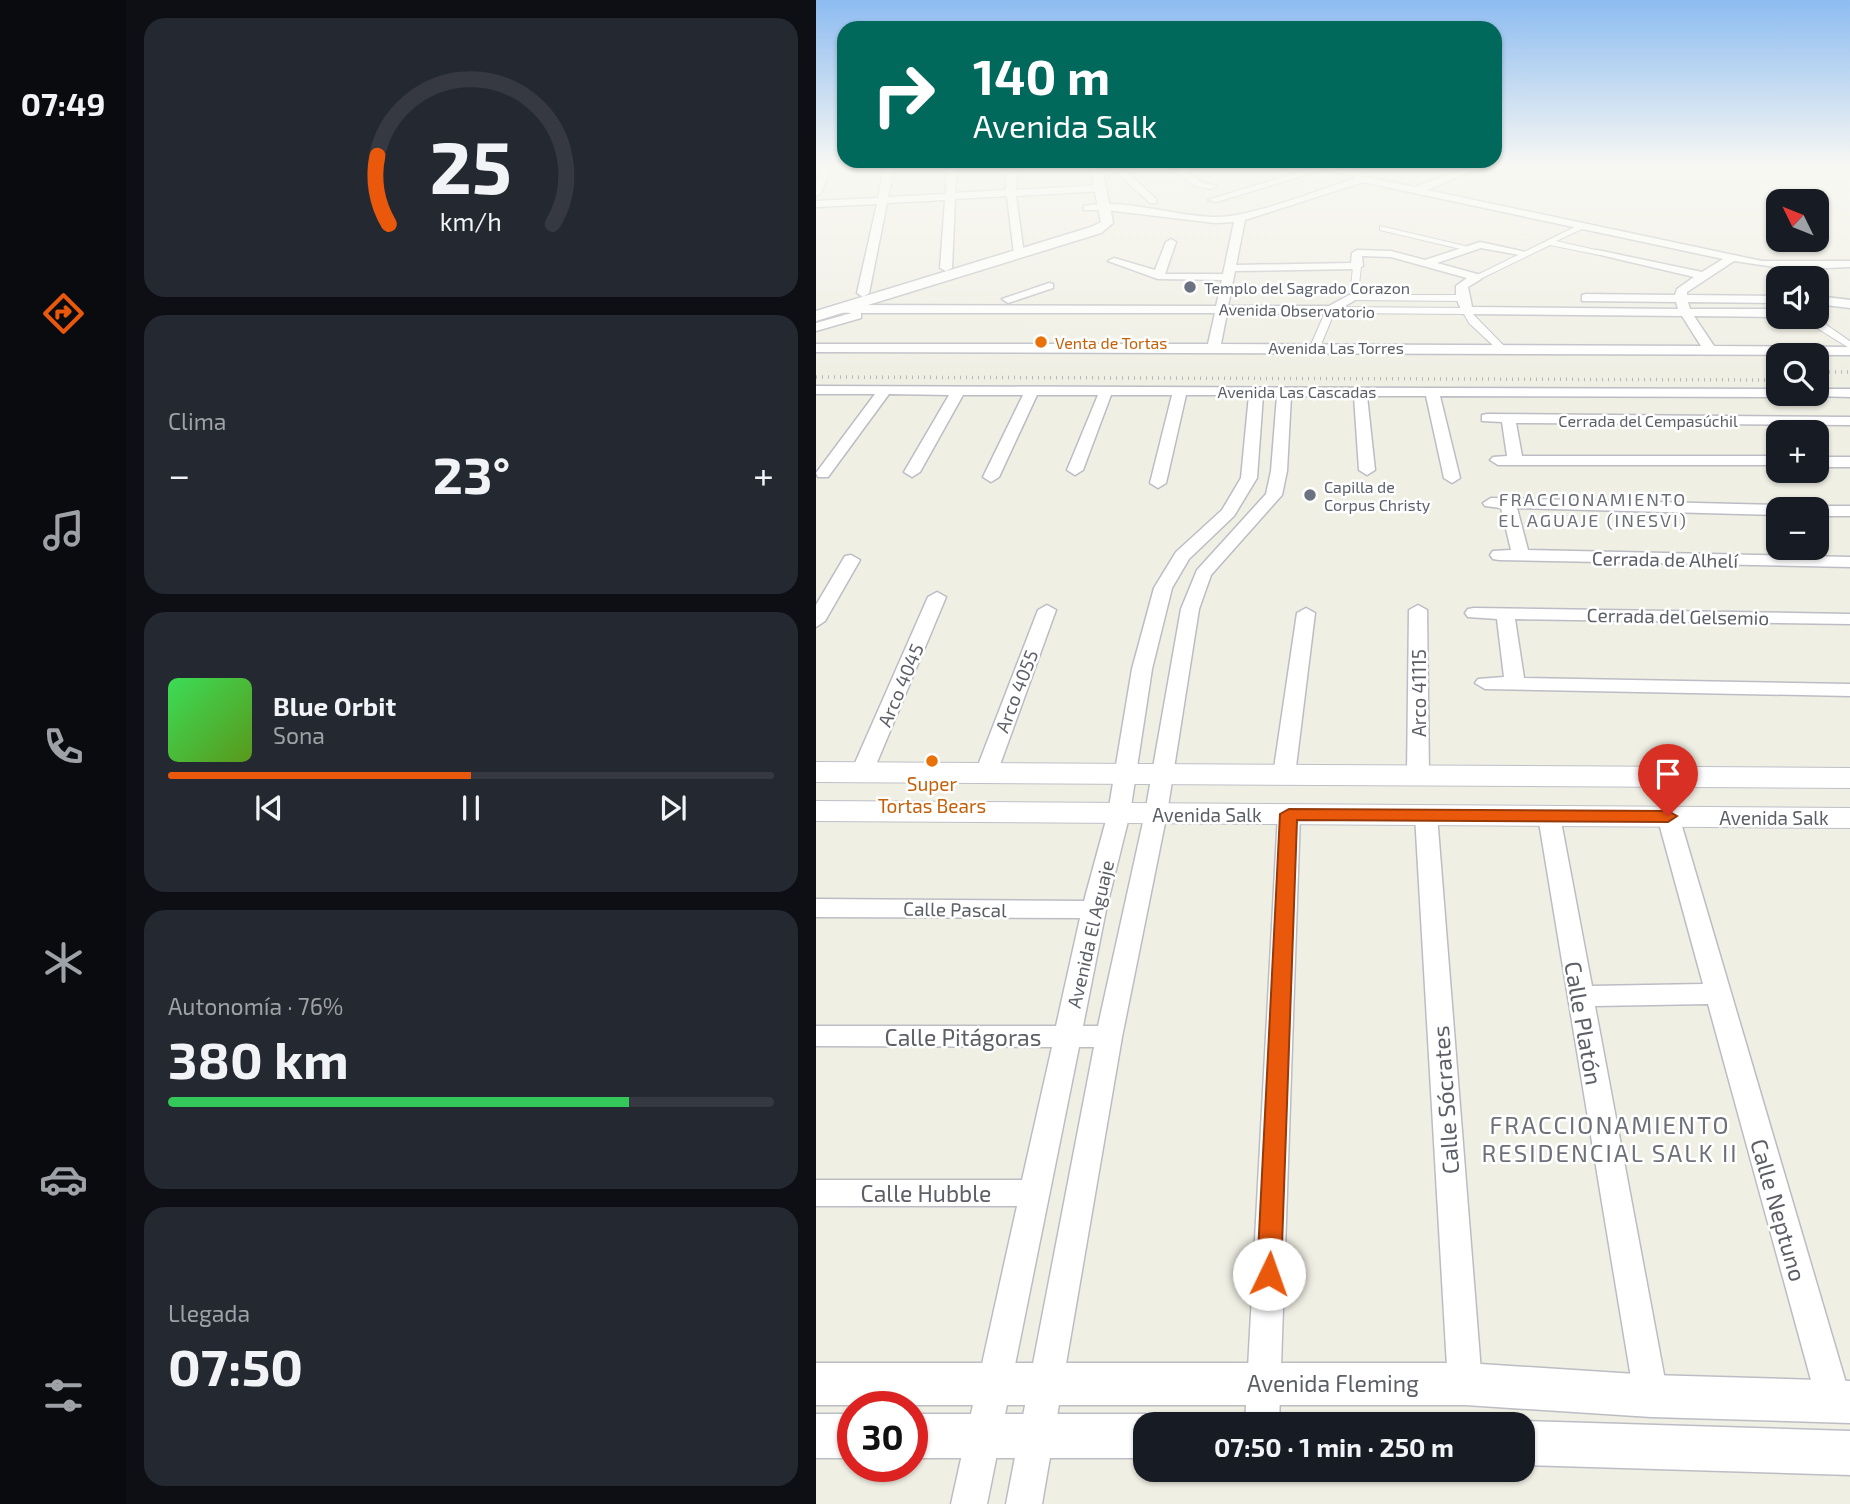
<!DOCTYPE html>
<html lang="es">
<head>
<meta charset="utf-8">
<style>
	body { margin:0; font-family:"Exo 2",sans-serif; background:#242831; color:#f1f3f6; height:100vh; display:flex; flex-direction:column; font-size:26px; white-space:nowrap }
	* { box-sizing:border-box; margin:0 }
	p { font-size:23px; color:#9ea1a6 }
	.icon { flex:none; width:38px; height:38px; fill:none; stroke:currentColor; stroke-width:2; stroke-linecap:round; stroke-linejoin:round }
	.map { position:relative; flex:1; overflow:hidden }
	.details { display:flex; flex-direction:column; gap:18px; padding:18px; background:#0d0f14; width:690px }
	.details>* { flex:none }
	.hud { position:absolute; left:21px; top:21px; width:665px; height:147px; border-radius:21px; box-shadow:0 2px 5px #0004; background:#00695c; color:#fff; overflow:hidden }
	.needle { width:46px; rotate:313deg }
	.fabs { position:absolute; left:950px; top:189px; display:grid; gap:14px }
	.fabs a { display:grid; place-items:center; width:63px; height:63px; border-radius:14px; background:#171b24; box-shadow:0 2px 5px #0004; font-size:35px }
	.speed { position:absolute; left:21px; top:1391px; display:flex; gap:14px; font-size:35px; font-weight:700; text-align:center }
	.speed>* { display:grid; place-content:center; width:91px; height:91px; border-radius:50%; background:#171b24; box-shadow:0 2px 5px #0004; line-height:1 }
	.speed .limit { border:10px solid #d22; background:#fff; color:#111 }
	.pin { position:absolute; display:grid; place-items:center; width:60px; height:60px; color:#fff; margin:-72px -30px; border-radius:50% 50% 50% 0; rotate:-45deg; box-shadow:0 0 7px #0007 }
	.pin .icon { rotate:45deg }
	.me { position:absolute; width:77px; margin:-38px; rotate:3deg; stroke-linejoin:round; filter:drop-shadow(0 0 5px #0008) }
	.turn { display:flex; align-items:center; gap:24px; height:147px; padding:0 21px; font-size:32px }
	.turn .icon { width:91px; height:91px; stroke-width:2.5 }
	.turn b { display:block; font-size:49px; line-height:60px }
	.big { font-size:52px; font-weight:700; line-height:1.1 }
	.details .card { flex:1; display:flex; flex-direction:column; justify-content:center; gap:10px; min-width:0; padding:0 24px; border-radius:21px; background:#242831 }
	.details .dial { align-items:center; gap:0 }
	.dial svg { height:182px; overflow:visible; fill:none; stroke:#363941; stroke-width:7; stroke-linecap:round; text-anchor:middle }
	.dial text { fill:#f1f3f6; stroke:none }
	.song { display:flex; align-items:center; gap:21px }
	.cover { width:84px; height:84px; border-radius:10px; background:linear-gradient(135deg,hsl(130 70% 55%),hsl(90 70% 35%)) }
	.played { height:7px; border-radius:4px; background:linear-gradient(90deg,#ea580c 50%,#363941 50%) }
	.keys { display:flex; justify-content:space-around; direction:ltr }
	.heat { display:flex; justify-content:space-between; align-items:center; font-size:38px; direction:ltr }
	.charge { height:10px; border-radius:5px; background:linear-gradient(90deg,#34c759 76%,#363941 0) }
	.trip { position:absolute; left:317px; top:1412px; width:402px; height:70px; border-radius:21px; background:#171b24; box-shadow:0 2px 5px #0004; font-weight:700; line-height:70px; text-align:center }
	main { display:flex; flex:1; min-height:0 }
	.menu { display:flex; flex-direction:column; width:126px; justify-content:space-around; align-items:center; background:#090b0e; color:#9ea1a6 }
	.menu .icon { width:49px; height:49px }
	.menu .on { color:#ea580c }
	.menu b { font-size:32px; color:#f1f3f6 }
	.map>svg:first-child { display:block }
	.lines { fill:none; stroke-linecap:round; stroke-linejoin:round }
	.pedestrian-casing { stroke:#bcbdc4; stroke-width:2 }
	.minor-casing { stroke:#bcbdc4; stroke-width:3 }
	.tertiary-casing { stroke:#bcbdc4; stroke-width:3 }
	.secondary-casing { stroke:#bec0c8; stroke-width:2 }
	.pedestrian { fill:#fff; fill-rule:evenodd }
	.minor { fill:#fff; fill-rule:evenodd }
	.tertiary { fill:#fff; fill-rule:evenodd }
	.secondary { fill:#fff; fill-rule:evenodd }
	.rail { stroke:#b7b8b9; stroke-width:3.5; stroke-dasharray:1 5; stroke-linecap:butt }
	.route { fill:#ea580c; stroke:#983908; stroke-width:2 }
	.worship-dot { fill:#6b7280; stroke:#fff; stroke-width:2.5 }
	.food-dot { fill:#e8710a; stroke:#fff; stroke-width:2.5 }
	.labels { text-anchor:middle; dominant-baseline:central; stroke-width:5; stroke-linejoin:round; paint-order:stroke }
	.far-worship-label { font-size:16px; fill:#5b616d; stroke:#fff; text-anchor:start }
	.far-street-label { font-size:16px; fill:#5c5f66; stroke:#fff }
	.far-food-label { font-size:16px; fill:#c56008; stroke:#fff; text-anchor:start }
	.far-neighbourhood-label { font-size:18px; letter-spacing:2px; fill:#6d7078; stroke:#fff }
	.street-label { font-size:19px; fill:#5c5f66; stroke:#fff }
	.food-label { font-size:19px; fill:#c56008; stroke:#fff }
	.near-street-label { font-size:23px; fill:#5c5f66; stroke:#fff }
	.near-neighbourhood-label { font-size:24px; letter-spacing:2px; fill:#6d7078; stroke:#fff }
</style>
</head>
<body>
<main>
<nav class="menu">
<b>07:49</b>
<svg class="icon on" aria-label="directions" viewBox="0 0 24 24"><path d="M12 3l9 9-9 9-9-9zM9 14v-3h6M13 9l2 2-2 2"/></svg>
<svg class="icon" aria-label="music" viewBox="0 0 24 24"><path d="M9 18V5l10-2v13"/><circle cx="6" cy="18" r="3"/><circle cx="16" cy="16" r="3"/></svg>
<svg class="icon" aria-label="phone" viewBox="0 0 24 24"><path d="M5 4h4l2 5-3 2q2 4 5 5l2-3 5 2v4C11 20 4 13 5 4z"/></svg>
<svg class="icon" aria-label="climate" viewBox="0 0 24 24"><path d="M12 3v18M4 7l16 10M4 17L20 7"/></svg>
<svg class="icon" aria-label="car" viewBox="0 0 24 24"><path d="M5 17H2v-5l4-1 3-4h7l3 4 3 1v5h-3M9 17h6M6 11h13"/><circle cx="7" cy="17" r="2"/><circle cx="17" cy="17" r="2"/></svg>
<svg class="icon" aria-label="filters" viewBox="0 0 24 24"><path d="M4 7h16M4 17h16"/><circle cx="9" cy="7" r="2"/><circle cx="15" cy="17" r="2"/></svg>
</nav>
<section class="details">
<div class="card dial"><svg viewBox="0 0 100 80">
<path d="M14 69A42 42 0 1 1 86 69"/>
<path d="M14 69A42 42 0 0 1 9 39" stroke="#ea580c"/>
<text x="50" y="56" font-size="32" font-weight="700">25</text>
<text x="50" y="72" font-size="11">km/h</text>
</svg></div>
<div class="card"><p>Clima</p>
<div class="heat"><a>−</a><b class="big">23°</b><a>+</a></div>
</div>
<div class="card">
<div class="song"><i class="cover"></i><div><b>Blue Orbit</b><p>Sona</p></div></div>
<div class="played"></div>
<div class="keys"><svg class="icon" aria-label="previous" viewBox="0 0 24 24"><path d="M18 5L8 12l10 7zM5 5v14"/></svg><svg class="icon" aria-label="pause" viewBox="0 0 24 24"><path d="M8 5v14M16 5v14"/></svg><svg class="icon" aria-label="next" viewBox="0 0 24 24"><path d="M6 5l10 7-10 7zM19 5v14"/></svg></div>
</div>
<div class="card"><p>Autonomía · 76%</p><b class="big">380 km</b><div class="charge"></div></div>
<div class="card"><p>Llegada</p><b class="big">07:50</b></div>
</section>
<div class="map">
<svg width="1035" height="1504" viewBox="0 0 1035 1504">
	<rect width="100%" height="100%" fill="#f0efe4"/>
	<g class="lines">
		<defs>
			<g id="pedestrian">
				<polygon points="767,223 770,227 740,241 784,251 784,255 734,245 664,279 657,277"/>
				<polygon points="564,226 649,246 653,248 649,250 564,230"/>
				<polygon points="541,263 545,266 542,295 646,295 650,298 646,301 534,300 537,266"/>
				<polygon points="515,307 651,308 690,348 682,350 653,323 648,314 518,313 504,347 496,349 494,347 510,310"/>
				<polygon points="990,317 999,317 1035,342 1035,349 996,325"/>
			</g>
			<g id="minor">
				<polygon points="5,167 15,167 5,193 0,196 0,181"/>
				<polygon points="68,167 78,167 72,197 130,194 131,167 141,167 139,193 190,190 191,167 201,167 200,190 285,185 290,188 285,191 200,196 208,254 203,257 198,254 191,196 139,199 136,268 130,271 124,268 129,200 71,203 53,293 47,297 41,293 61,204 0,207 0,201 62,198"/>
				<polygon points="295,167 305,167 340,199 340,203 334,203"/>
				<polygon points="354,167 365,167 385,182 400,186 395,189 379,186"/>
				<polygon points="500,167 515,167 400,202 392,200"/>
				<path d="M525 167H536L550 177 599 187 653 167H666L611 190 946 261H1035V267L989 269 1011 280 1009 286 1001 288V278H992L973 269 918 261 871 292V295L962 296V303L872 302 874 309H962V317L878 316 898 346 1035 347V355L0 352V344H392L399 313H45V318L0 331V323L36 313 17 312V306L21 305 400 306 406 280 342 279 292 261 298 258 339 270 350 242 355 239 360 242 349 274H407L418 222 399 223 290 210H268V206C311 198 356 216 398 217 435 218 502 190 540 178ZM547 182 907 259 886 272 781 250 776 253 878 277 861 289 859 295 770 294 766 295V301L860 302 862 309 656 307 652 287 665 279V275L621 263 665 248 709 256 714 253 664 242 609 260 575 251 541 250 536 253 535 263 420 265 429 220ZM546 256 575 257 651 278 640 286V298L647 314 866 316 885 346 405 344 411 313 515 314 543 298 533 295 513 306H412L419 271 541 269 547 266Z"/>
				<polygon points="233,283 237,284 237,288 192,303 186,299"/>
				<polygon points="1001,296 1035,300 1035,308 1001,304"/>
				<path d="M0 386 962 389V394H968L962 397 624 396 644 478 636 483 628 478 610 396H551L559 470 551 475 543 470 538 396H475L471 471 466 495 395 575 383 609 351 813 306 1037 226 1504H190L278 1047H263L171 1504H135L201 1206H0V1180H206L236 1047 0 1046V1026H240L264 918 0 917V899L268 901 292 813 316 669 338 588 360 552 406 510 425 478 433 395H370L350 483 342 488 334 483 356 395H295L267 470 259 475 251 470 282 395H221L183 477 175 482 167 477 207 395H147L104 472 96 477 88 472 133 395 73 394 12 477H2L0 473 59 394H0ZM447 395 461 396 455 471 450 494 381 570 365 609 329 813 282 1026H267L290 910 314 813 336 669 356 588 373 559 418 516 441 478Z"/>
				<polygon points="1001,389 1035,389 1035,397 996,396 995,394 1001,394"/>
				<polygon points="671,414 1035,417 1035,425 700,423 706,456 962,456 962,465 682,465 674,460 677,457 691,456 686,422 666,421 666,415"/>
				<rect x="1001" y="457" width="34" height="10"/>
				<polygon points="675,498 962,505 970,509 962,509 962,515 701,508 712,550 1035,557 1035,567 683,560 677,559 674,555 677,551 695,550 685,508 669,506 667,503"/>
				<polygon points="1001,506 1035,506 1035,516 1001,516 1001,509 994,509"/>
				<polygon points="35,555 44,560 9,621 0,627 0,605 29,556"/>
				<polygon points="121,592 130,597 57,772 54,777 38,777 35,772 112,597"/>
				<polygon points="231,605 240,610 181,773 178,778 162,778 159,773 222,610"/>
				<polygon points="602,605 611,610 613,775 610,780 594,780 591,775 593,610"/>
				<polygon points="490,608 499,613 479,775 476,780 460,780 457,775 481,613"/>
				<polygon points="658,608 1035,614 1035,624 699,619 708,678 1035,684 1035,696 669,689 659,683 662,679 688,677 681,619 652,617 649,613 652,609"/>
				<polygon points="473,807 481,809 484,814 463,1424 429,1424 462,814 465,809"/>
				<polygon points="610,808 618,810 621,815 666,1384 661,1396 649,1401 637,1396 632,1384 599,815 602,810"/>
				<polygon points="733,809 741,811 744,816 776,986 887,984 841,816 844,811 852,809 860,811 863,816 1035,1400 1030,1414 1018,1419 1006,1414 1001,1402 892,1004 779,1006 852,1396 847,1408 835,1413 823,1408 818,1396 722,816 725,811"/>
			</g>
			<g id="tertiary">
				<polygon points="274,167 286,167 297,223 285,233 0,321 0,311 275,227 285,222"/>
				<polygon points="0,1363 649,1363 835,1375 1035,1381 1035,1423 835,1417 649,1405 0,1405"/>
				<rect x="0" y="1414" width="37" height="44"/>
				<polygon points="96,1414 329,1414 344,1421 346,1424 329,1424 329,1458 96,1458"/>
				<polygon points="707,1421 1035,1431 1035,1475 707,1465 707,1424 699,1424"/>
			</g>
			<g id="secondary">
				<polygon points="0,762 1035,768 1035,788 0,782"/>
				<polygon points="0,801 1035,808 1035,828 0,821"/>
			</g>
		</defs>
		<use href="#pedestrian" class="pedestrian-casing"/>
		<use href="#minor" class="minor-casing"/>
		<use href="#tertiary" class="tertiary-casing"/>
		<use href="#secondary" class="secondary-casing"/>
		<use href="#pedestrian" class="pedestrian"/>
		<use href="#minor" class="minor"/>
		<use href="#tertiary" class="tertiary"/>
		<use href="#secondary" class="secondary"/>
		<g class="rail">
			<polyline points="1001,372 1035,372"/>
			<polyline points="0,377 962,380"/>
		</g>
	</g>
	<linearGradient id="sky" x2="0" y2="1"><stop stop-color="#8dbcf1"/><stop offset="0.44" stop-color="#f8f8f3"/><stop offset="1" stop-color="#f8f8f3" stop-opacity="0"/></linearGradient>
	<rect width="1035" height="378" fill="url(#sky)"/>
	<polygon class="route" points="473,809 852,811 861,816 852,822 481,820 465,1274 461,1282 453,1285 444,1282 441,1274 464,814"/>
	<g class="worship-dot">
		<circle cx="374" cy="287" r="7"/>
		<circle cx="494" cy="495" r="7"/>
	</g>
	<g class="food-dot">
		<circle cx="225" cy="342" r="7"/>
		<circle cx="116" cy="761" r="7"/>
	</g>
	<g class="labels">
		<g class="far-worship-label">
			<text x="388" y="287">Templo del Sagrado Corazon</text>
			<text x="508" y="486">Capilla de<tspan x="508" dy="18">Corpus Christy</tspan></text>
		</g>
		<g class="far-street-label">
			<text transform="translate(481 310) rotate(1)">Avenida Observatorio</text>
			<text x="520" y="347">Avenida Las Torres</text>
			<text x="481" y="391">Avenida Las Cascadas</text>
			<text x="832" y="420">Cerrada del Cempasúchil</text>
		</g>
		<g class="far-food-label">
			<text x="239" y="342">Venta de Tortas</text>
		</g>
		<g class="far-neighbourhood-label">
			<text x="777" y="499">FRACCIONAMIENTO<tspan x="777" dy="21">EL AGUAJE (INESVI)</tspan></text>
		</g>
		<g class="street-label">
			<text transform="translate(849 559) rotate(1)">Cerrada de Alhelí</text>
			<text transform="translate(862 616) rotate(1)">Cerrada del Gelsemio</text>
			<text transform="translate(84 685) rotate(-67)">Arco 4045</text>
			<text transform="translate(200 691) rotate(-69)">Arco 4055</text>
			<text transform="translate(602 693) rotate(-90)">Arco 41115</text>
			<text x="391" y="814">Avenida Salk</text>
			<text x="958" y="817">Avenida Salk</text>
			<text transform="translate(139 909) rotate(1)">Calle Pascal</text>
			<text transform="translate(274 934) rotate(-77)">Avenida El Aguaje</text>
		</g>
		<g class="food-label">
			<text x="116" y="783">Super<tspan x="116" dy="22">Tortas Bears</tspan></text>
		</g>
		<g class="near-street-label">
			<text transform="translate(768 1023) rotate(80)">Calle Platón</text>
			<text x="147" y="1037">Calle Pitágoras</text>
			<text transform="translate(629 1100) rotate(-94)">Calle Sócrates</text>
			<text x="110" y="1193">Calle Hubble</text>
			<text transform="translate(963 1210) rotate(74)">Calle Neptuno</text>
			<text x="517" y="1383">Avenida Fleming</text>
		</g>
		<g class="near-neighbourhood-label">
			<text x="794" y="1124">FRACCIONAMIENTO<tspan x="794" dy="28">RESIDENCIAL SALK II</tspan></text>
		</g>
	</g>
</svg>
<div class="fabs">
<a><svg class="needle" viewBox="-14 -14 28 28"><path d="M0-13l5 13h-10z" fill="#e53935"/><path d="M0 13l5-13h-10z" fill="#9ea1a6"/></svg></a>
<a><svg class="icon" aria-label="sound" viewBox="0 0 24 24"><path d="M4 9h4l5-4v14l-5-4H4zM17 9q2 3 0 6"/></svg></a>
<a><svg class="icon" aria-label="search" viewBox="0 0 24 24"><circle cx="10" cy="10" r="6"/><path d="M15 15l6 6"/></svg></a>
<a>+</a>
<a>−</a>
</div>
<div class="speed"><div class="limit">30</div></div>
<div class="pin" style="left:852px;top:816px;background:#d93025"><svg class="icon" aria-label="arrive" viewBox="0 0 24 24"><path d="M6 21V4h12l-3 4 3 4H6"/></svg></div>
<svg class="me" style="left:453px;top:1274px" viewBox="-20 -20 40 40"><circle r="19" fill="#fff"/><path d="M0-13L10 11 0 6-10 11z" fill="#ea580c"/></svg>
<div class="trip">07:50 · 1 min · 250 m</div>
<div class="hud">
<div class="turn"><svg class="icon" aria-label="right" viewBox="0 0 24 24"><path d="M7 20v-9h11M14 6l5 5-5 5"/></svg><div><b>140 m</b>Avenida Salk</div></div>
</div>
</div>
</main>
</body>
</html>
